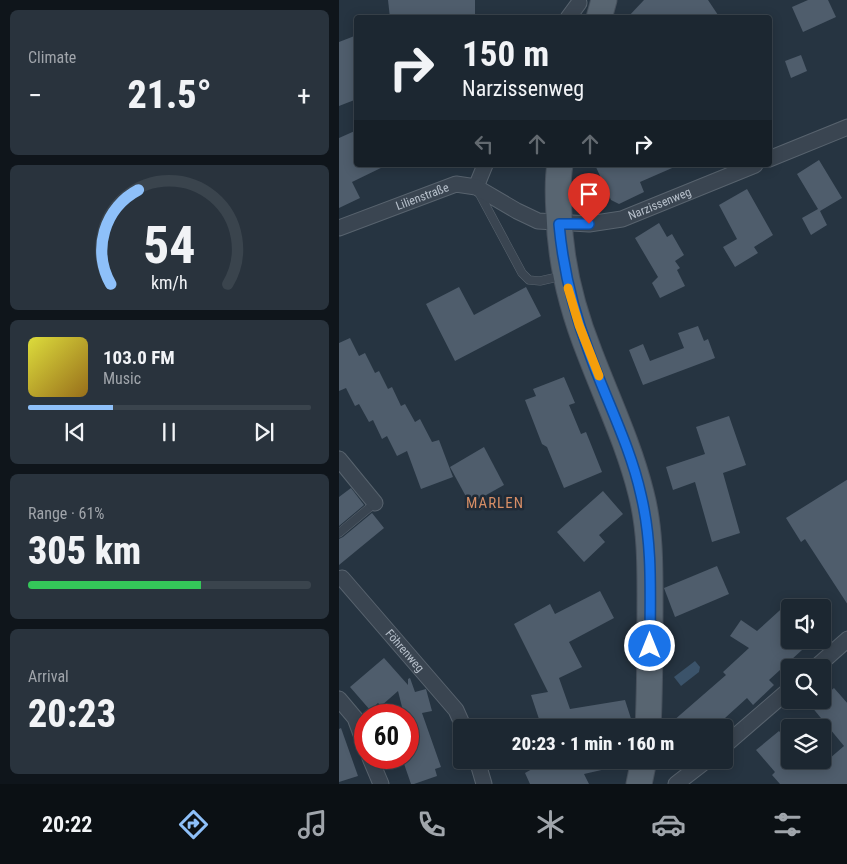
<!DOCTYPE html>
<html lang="en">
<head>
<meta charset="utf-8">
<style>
	body { margin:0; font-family:"Roboto Condensed",sans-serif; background:#29333d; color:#f1f3f6; height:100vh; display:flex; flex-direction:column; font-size:19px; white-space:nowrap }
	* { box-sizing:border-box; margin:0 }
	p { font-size:16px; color:#a0a5ab }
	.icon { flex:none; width:28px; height:28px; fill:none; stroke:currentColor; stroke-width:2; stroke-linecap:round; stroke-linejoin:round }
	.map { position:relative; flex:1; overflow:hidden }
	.details { display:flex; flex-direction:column; gap:10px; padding:10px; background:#0f151b; width:339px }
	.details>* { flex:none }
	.banner { position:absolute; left:15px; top:15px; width:418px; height:152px; border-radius:5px; box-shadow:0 2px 12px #0003,0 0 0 1px #3a444d; background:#1c2731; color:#f1f3f6; overflow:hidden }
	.tools { position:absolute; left:442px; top:599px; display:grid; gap:10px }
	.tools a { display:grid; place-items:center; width:50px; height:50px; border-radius:5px; background:#1c2731; box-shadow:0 2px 12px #0003,0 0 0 1px #3a444d; font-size:25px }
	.speed { position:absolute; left:15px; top:704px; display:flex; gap:10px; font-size:25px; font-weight:700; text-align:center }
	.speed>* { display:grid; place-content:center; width:65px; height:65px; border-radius:50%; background:#1c2731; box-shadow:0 2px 12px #0003,0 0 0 1px #3a444d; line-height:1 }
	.speed .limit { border:8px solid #d22; background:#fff; color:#111 }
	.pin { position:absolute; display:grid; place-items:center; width:42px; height:42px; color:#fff; margin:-51px -21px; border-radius:50% 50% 50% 0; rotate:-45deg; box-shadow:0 0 5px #0007 }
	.pin .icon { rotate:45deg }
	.me { position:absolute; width:55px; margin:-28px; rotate:0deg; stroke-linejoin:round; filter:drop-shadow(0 0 4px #0008) }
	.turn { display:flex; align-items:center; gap:18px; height:105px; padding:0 25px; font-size:22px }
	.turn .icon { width:65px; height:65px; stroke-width:2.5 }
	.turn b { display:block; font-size:35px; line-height:42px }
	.lanes { display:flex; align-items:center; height:48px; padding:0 25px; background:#0003; justify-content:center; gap:25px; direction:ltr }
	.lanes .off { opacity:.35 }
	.big { font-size:38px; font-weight:800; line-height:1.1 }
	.details .widget { flex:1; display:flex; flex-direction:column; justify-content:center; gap:8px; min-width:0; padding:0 18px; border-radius:8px; background:#29333d }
	.details .dial { align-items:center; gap:0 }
	.dial svg { height:130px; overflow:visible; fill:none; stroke:#3a444d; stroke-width:7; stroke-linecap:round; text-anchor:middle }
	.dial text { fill:#f1f3f6; stroke:none }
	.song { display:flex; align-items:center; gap:15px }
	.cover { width:60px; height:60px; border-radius:8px; background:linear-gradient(135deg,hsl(60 70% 55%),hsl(40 70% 35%)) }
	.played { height:5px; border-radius:2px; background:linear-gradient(90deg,#8ec0f9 30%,#3a444d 30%) }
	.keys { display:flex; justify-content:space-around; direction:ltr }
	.heat { display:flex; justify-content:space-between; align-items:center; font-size:28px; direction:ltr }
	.charge { height:8px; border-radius:4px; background:linear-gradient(90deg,#34c759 61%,#3a444d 0) }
	.trip { position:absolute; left:114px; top:719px; width:280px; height:50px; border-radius:5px; background:#1c2731; box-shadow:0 2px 12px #0003,0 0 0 1px #3a444d; font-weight:800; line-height:50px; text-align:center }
	.menu { display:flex; height:80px; justify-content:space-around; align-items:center; background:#0b1014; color:#a0a5ab }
	.menu .icon { width:35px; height:35px }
	.menu .active { color:#8ec0f9 }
	.menu b { font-size:22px; color:#f1f3f6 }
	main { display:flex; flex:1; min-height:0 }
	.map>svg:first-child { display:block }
	.water { fill:#3b536a }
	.building { fill:#4f5d6c }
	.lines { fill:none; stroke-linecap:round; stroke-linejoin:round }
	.lane-casing { stroke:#58636e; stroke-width:9 }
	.street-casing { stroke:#58636e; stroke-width:17 }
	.primary-casing { stroke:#47515d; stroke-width:27 }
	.lane { stroke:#3a4551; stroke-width:8 }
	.street { stroke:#3a4551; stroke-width:15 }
	.primary { stroke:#586571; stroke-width:25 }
	.route-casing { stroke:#114b97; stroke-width:12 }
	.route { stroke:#1a73e8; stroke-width:9 }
	.slow { stroke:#f59e0b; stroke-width:9 }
	.labels { text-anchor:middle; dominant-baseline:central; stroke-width:5; stroke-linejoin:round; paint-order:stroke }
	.street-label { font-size:12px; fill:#b7c0cb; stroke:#1f2a36 }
	.quarter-label { font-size:15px; letter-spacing:1px; fill:#d78e66; stroke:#1f2a36 }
</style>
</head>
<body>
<main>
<section class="details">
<div class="widget"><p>Climate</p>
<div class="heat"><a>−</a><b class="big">21.5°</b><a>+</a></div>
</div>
<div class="widget dial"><svg viewBox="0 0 100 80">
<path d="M14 69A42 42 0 1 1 86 69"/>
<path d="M14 69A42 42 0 0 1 31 11" stroke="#8ec0f9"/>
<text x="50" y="56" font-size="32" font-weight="700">54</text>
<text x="50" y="72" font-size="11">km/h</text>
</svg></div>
<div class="widget">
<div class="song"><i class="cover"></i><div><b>103.0 FM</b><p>Music</p></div></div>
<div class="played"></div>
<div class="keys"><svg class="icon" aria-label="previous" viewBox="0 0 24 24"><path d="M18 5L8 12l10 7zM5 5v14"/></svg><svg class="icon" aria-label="pause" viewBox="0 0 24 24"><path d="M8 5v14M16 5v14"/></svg><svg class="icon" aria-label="next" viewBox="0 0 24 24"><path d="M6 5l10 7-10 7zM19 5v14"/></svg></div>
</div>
<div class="widget"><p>Range · 61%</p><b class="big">305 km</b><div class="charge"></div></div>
<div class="widget"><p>Arrival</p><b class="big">20:23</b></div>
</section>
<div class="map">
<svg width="509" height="784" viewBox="0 0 509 784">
	<rect width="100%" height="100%" fill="#263441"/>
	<polygon class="water" points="356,661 361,667 360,672 342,686 335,677"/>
	<g class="building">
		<polygon points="49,0 136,0 136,18 51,18"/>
		<polygon points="305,0 369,0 381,18 288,18"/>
		<polygon points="469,0 489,0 497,17 464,32 453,7"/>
		<polygon points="18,35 18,99 0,106 0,42"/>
		<polygon points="462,55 468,71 452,78 446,61"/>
		<polygon points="18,130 18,165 48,165 13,182 21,198 0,208 0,138"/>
		<polygon points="480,160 503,198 481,211 488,225 472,235 463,218 479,209 458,174"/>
		<polygon points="256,165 340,165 301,182 305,192 280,204 272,200"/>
		<polygon points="408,189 434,235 415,247 419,253 396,267 384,247 398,239 380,205"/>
		<polygon points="320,223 328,237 333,234 345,255 336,261 341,268 338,270 346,286 321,298 313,283 319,277 296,238"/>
		<polygon points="120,287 135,315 187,287 202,316 116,361 87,304"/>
		<polygon points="359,326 365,341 369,339 376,358 304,385 290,350 304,344 311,361 345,348 339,333"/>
		<polygon points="11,338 20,356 26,353 36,373 40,371 49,389 53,387 62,406 66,404 76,422 81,419 93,442 100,440 114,477 82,489 68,451 58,456 48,436 43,439 34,420 30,422 20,404 16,406 7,388 0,391 0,343"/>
		<polygon points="225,377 236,403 230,405 242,434 247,432 263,472 225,488 208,447 203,444 186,400 197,396 194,389"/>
		<polygon points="390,416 407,465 384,473 401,533 373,542 356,482 334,490 327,467 366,454 357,427"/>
		<polygon points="145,447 165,485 131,504 111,467"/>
		<polygon points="509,479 509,605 466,539 462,542 447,518"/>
		<polygon points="12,488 25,505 0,526 0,497"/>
		<polygon points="264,491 284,514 260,535 266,542 245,562 218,532"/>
		<polygon points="33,513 45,528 0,565 0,539 4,537"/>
		<polygon points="378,566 390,594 336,617 325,588"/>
		<polygon points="261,591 275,618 230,642 243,667 220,678 231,709 286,700 295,728 203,728 192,695 209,692 175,624 211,604 216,614"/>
		<polygon points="451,601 451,640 474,640 430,680 435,685 414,705 408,698 375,728 326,728 387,675 384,672 410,648 391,636 402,620 418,631"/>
		<polygon points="45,658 69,685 69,679 71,678 76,692 87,689 93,711 83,713 102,767 96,769 98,776 75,784 72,784 63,758 69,758 69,715 65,715 59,691 42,706 39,703 31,710 11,687"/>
		<polygon points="495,688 509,704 509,784 441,784 433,775 436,772 417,750 440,731 451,744 451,760 465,760 472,769 480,762 483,765 505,746 472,706 480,700 484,700 484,697"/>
		<polygon points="2,728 19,776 0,782 0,729"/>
		<polygon points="209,760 279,760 280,766 245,774 250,784 191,784 186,773"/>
	</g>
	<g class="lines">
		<defs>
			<g id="lane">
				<polyline points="139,191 183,273 190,280 201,281 223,276"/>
				<polyline points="0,533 36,503"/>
			</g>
			<g id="street">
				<polyline points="229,18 240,3"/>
				<polyline points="430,159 509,127"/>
				<polyline points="137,187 146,165"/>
				<path id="s1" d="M0 228 117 184 137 187 178 211 199 221 250 224 283 219 416 165"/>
				<polyline points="0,459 36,503"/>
				<path id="s2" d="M3 578 117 710 125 728"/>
				<polyline points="476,668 509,639"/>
				<polyline points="0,699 16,718 26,745"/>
				<polyline points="385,746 451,689"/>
				<polyline points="31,758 42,784"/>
				<polyline points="138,760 145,784"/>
				<polyline points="337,784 368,760"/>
			</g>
			<g id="primary">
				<polyline points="260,18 265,0"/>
				<path d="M221 165C218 181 219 198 220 214 221 263 233 309 251 354 269 401 290 445 302 493 312 531 311 571 311 610 311 649 311 688 309 728"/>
				<polyline points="300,784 305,760"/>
			</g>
		</defs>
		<use href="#lane" class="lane-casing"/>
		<use href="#street" class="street-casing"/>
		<use href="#primary" class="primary-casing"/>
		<use href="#lane" class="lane"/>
		<use href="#street" class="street"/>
		<use href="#primary" class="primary"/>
	</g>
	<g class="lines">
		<defs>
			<path id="route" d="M250 224H220C224 269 234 310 250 352 267 400 291 445 302 495 314 545 311 595 311 646"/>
		</defs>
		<use href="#route" class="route-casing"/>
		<use href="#route" class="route"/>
		<polyline class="slow" points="229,288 240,325 260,376"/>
	</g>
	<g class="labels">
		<g class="street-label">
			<text stroke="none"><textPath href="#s1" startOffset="89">Lilienstraße</textPath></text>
			<text stroke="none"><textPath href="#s1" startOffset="341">Narzissenweg</textPath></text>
			<text stroke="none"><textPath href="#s2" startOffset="96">Föhrenweg</textPath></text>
		</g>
		<g class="quarter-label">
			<text x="156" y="503">MARLEN</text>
		</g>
	</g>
</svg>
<div class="tools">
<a><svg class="icon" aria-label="sound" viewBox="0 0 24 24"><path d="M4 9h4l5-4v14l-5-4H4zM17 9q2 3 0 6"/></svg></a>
<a><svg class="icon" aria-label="search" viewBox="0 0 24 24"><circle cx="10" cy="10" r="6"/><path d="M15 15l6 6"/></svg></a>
<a><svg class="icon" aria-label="layers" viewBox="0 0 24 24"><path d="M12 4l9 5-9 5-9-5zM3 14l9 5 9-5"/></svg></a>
</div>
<div class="speed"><div class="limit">60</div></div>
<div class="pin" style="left:250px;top:224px;background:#d93025"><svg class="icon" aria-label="arrive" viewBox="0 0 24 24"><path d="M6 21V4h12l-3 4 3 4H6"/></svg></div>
<svg class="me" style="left:311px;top:646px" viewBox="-20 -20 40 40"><circle r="17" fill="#1a73e8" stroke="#fff" stroke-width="3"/><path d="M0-11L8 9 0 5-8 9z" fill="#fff"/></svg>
<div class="trip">20:23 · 1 min · 160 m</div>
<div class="banner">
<div class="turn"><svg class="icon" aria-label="right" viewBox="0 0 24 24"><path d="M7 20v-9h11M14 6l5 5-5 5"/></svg><div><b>150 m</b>Narzissenweg</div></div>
<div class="lanes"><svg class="icon off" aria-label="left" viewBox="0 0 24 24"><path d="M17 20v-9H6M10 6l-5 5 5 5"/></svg><svg class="icon off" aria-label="ahead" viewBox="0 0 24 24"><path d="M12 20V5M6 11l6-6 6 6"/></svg><svg class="icon off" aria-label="ahead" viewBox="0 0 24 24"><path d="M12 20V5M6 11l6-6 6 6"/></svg><svg class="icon" aria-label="right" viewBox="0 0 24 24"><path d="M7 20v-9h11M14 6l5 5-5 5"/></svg></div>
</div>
</div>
</main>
<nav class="menu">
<b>20:22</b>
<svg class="icon active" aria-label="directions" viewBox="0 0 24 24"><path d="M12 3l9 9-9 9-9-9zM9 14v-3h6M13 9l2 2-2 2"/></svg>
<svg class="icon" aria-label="music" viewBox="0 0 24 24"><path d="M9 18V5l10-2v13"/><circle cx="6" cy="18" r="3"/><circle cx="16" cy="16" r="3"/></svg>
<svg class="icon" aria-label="phone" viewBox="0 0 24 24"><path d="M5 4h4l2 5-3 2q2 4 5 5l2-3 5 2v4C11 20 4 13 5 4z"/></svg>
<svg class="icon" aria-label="climate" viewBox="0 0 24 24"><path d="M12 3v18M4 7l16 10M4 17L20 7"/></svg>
<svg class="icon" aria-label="car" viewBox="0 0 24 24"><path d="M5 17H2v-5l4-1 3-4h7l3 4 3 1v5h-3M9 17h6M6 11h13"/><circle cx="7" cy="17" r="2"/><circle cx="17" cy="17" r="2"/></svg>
<svg class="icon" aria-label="filters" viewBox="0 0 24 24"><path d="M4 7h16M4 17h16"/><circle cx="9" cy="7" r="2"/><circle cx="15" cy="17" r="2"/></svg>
</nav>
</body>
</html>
